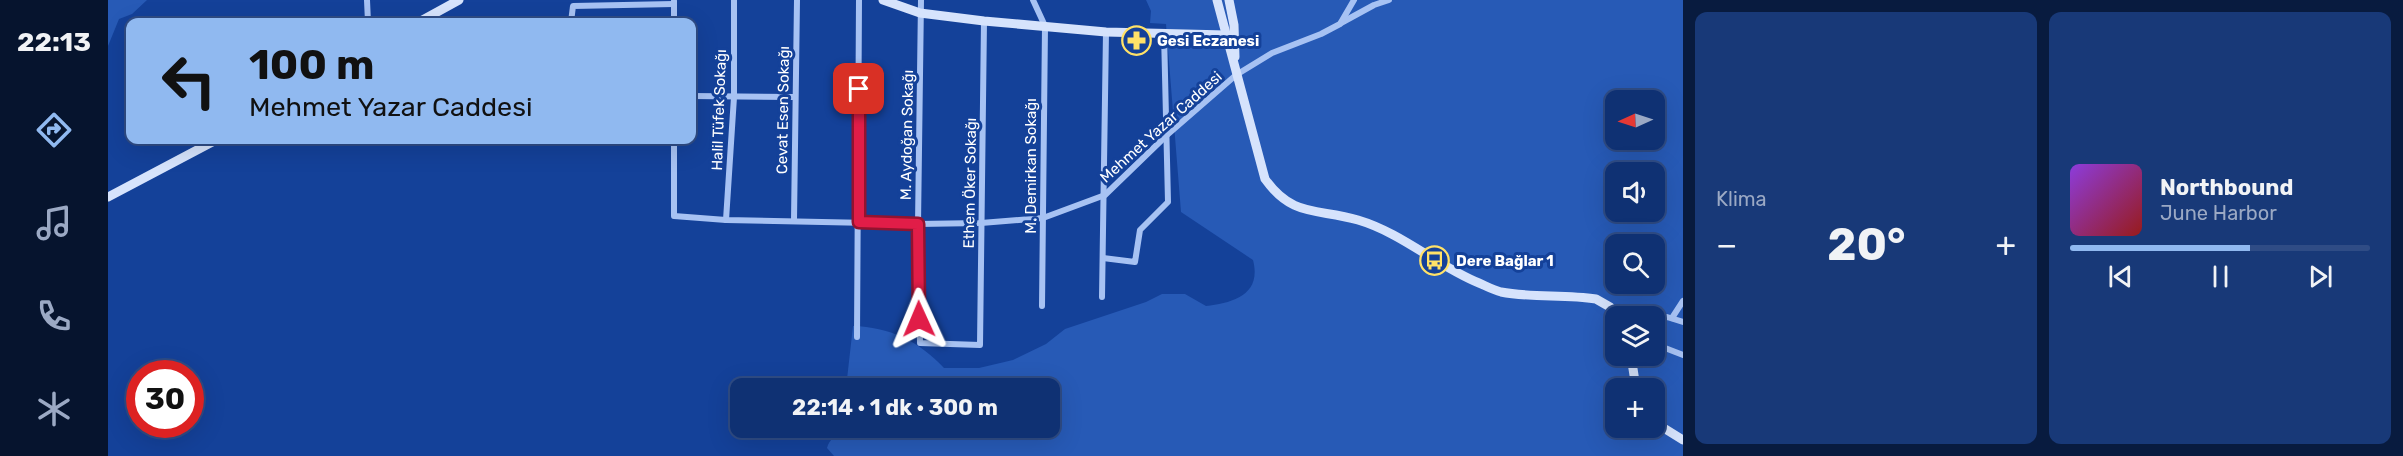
<!DOCTYPE html>
<html lang="tr">
<head>
<meta charset="utf-8">
<style>
	body { margin:0; font-family:Rubik,sans-serif; background:#183978; color:#f1f3f6; height:100vh; display:flex; flex-direction:column; font-size:22px; white-space:nowrap }
	* { box-sizing:border-box; margin:0 }
	p { font-size:20px; color:#9ba9c4 }
	.icon { flex:none; width:33px; height:33px; fill:none; stroke:currentColor; stroke-width:2; stroke-linecap:round; stroke-linejoin:round }
	.map { position:relative; flex:1; overflow:hidden }
	.side { display:flex; flex-direction:column; gap:12px; padding:12px; background:#081b3f; width:720px }
	.side>* { flex:none }
	.hud { position:absolute; left:18px; top:18px; width:570px; height:126px; border-radius:12px; box-shadow:0 6px 24px #0002,0 0 0 2px #2f4c85; background:#90b9f0; color:#111; overflow:hidden }
	.needle { width:39px; rotate:267deg }
	.controls { position:absolute; left:1497px; top:90px; display:grid; gap:12px }
	.controls a { display:grid; place-items:center; width:60px; height:60px; border-radius:12px; background:#0f3173; box-shadow:0 6px 24px #0002,0 0 0 2px #2f4c85; font-size:30px }
	.speed { position:absolute; left:18px; top:360px; display:flex; gap:12px; font-size:30px; font-weight:700; text-align:center }
	.speed>* { display:grid; place-content:center; width:78px; height:78px; border-radius:50%; background:#0f3173; box-shadow:0 6px 24px #0002,0 0 0 2px #2f4c85; line-height:1 }
	.speed .limit { border:9px solid #d22; background:#fff; color:#111 }
	.pin { position:absolute; display:grid; place-items:center; width:51px; height:51px; color:#fff; margin:-26px; border-radius:12px; box-shadow:0 3px 9px #0006 }
	.me { position:absolute; width:66px; margin:-33px; rotate:359deg; stroke-linejoin:round; filter:drop-shadow(0 0 4px #0008) }
	.turn { display:flex; align-items:center; gap:21px; height:126px; padding:0 24px; font-size:27px }
	.turn .icon { width:78px; height:78px; stroke-width:2.5 }
	.turn b { display:block; font-size:42px; line-height:51px }
	.big { font-size:45px; font-weight:700; line-height:1.1 }
	.side .card { flex:1; display:flex; flex-direction:column; justify-content:center; gap:9px; min-width:0; padding:0 21px; border-radius:12px; background:#183978 }
	.song { display:flex; align-items:center; gap:18px }
	.cover { width:72px; height:72px; border-radius:9px; background:linear-gradient(135deg,hsl(270 70% 55%),hsl(0 70% 35%)) }
	.played { height:6px; border-radius:3px; background:linear-gradient(90deg,#90b9f0 60%,#2f4c85 60%) }
	.keys { display:flex; justify-content:space-around; direction:ltr }
	.heat { display:flex; justify-content:space-between; align-items:center; font-size:33px; direction:ltr }
	.side .tiles { flex:1; display:grid; gap:12px; grid-template-columns:repeat(2,1fr) }
	.trip { position:absolute; left:622px; top:378px; width:330px; height:60px; border-radius:12px; background:#0f3173; box-shadow:0 6px 24px #0002,0 0 0 2px #2f4c85; font-weight:700; line-height:60px; text-align:center }
	main { display:flex; flex:1; min-height:0 }
	.dock { display:flex; flex-direction:column; width:108px; justify-content:space-around; align-items:center; background:#06142e; color:#9ba9c4 }
	.dock .icon { width:42px; height:42px }
	.dock .on { color:#90b9f0 }
	.dock b { font-size:27px; color:#f1f3f6 }
	.map>svg:first-child { display:block }
	.green { fill:#275ab6; fill-rule:evenodd }
	.lines { fill:none; stroke-linecap:round; stroke-linejoin:round }
	.street { stroke:#a7c2f3; stroke-width:6 }
	.secondary { stroke:#d6e3fc; stroke-width:9 }
	.route-casing { stroke:#92132f; stroke-width:15 }
	.route { stroke:#e11d48; stroke-width:10 }
	.labels { text-anchor:middle; dominant-baseline:central; stroke-width:6; stroke-linejoin:round; paint-order:stroke }
	.poi-label { font-size:15px; font-weight:bold; fill:#fff; stroke:#144199; text-anchor:start }
	.street-label { font-size:15px; fill:#fff; stroke:#144199 }
</style>
</head>
<body>
<main>
<nav class="dock">
<b>22:13</b>
<svg class="icon on" aria-label="directions" viewBox="0 0 24 24"><path d="M12 3l9 9-9 9-9-9zM9 14v-3h6M13 9l2 2-2 2"/></svg>
<svg class="icon" aria-label="music" viewBox="0 0 24 24"><path d="M9 18V5l10-2v13"/><circle cx="6" cy="18" r="3"/><circle cx="16" cy="16" r="3"/></svg>
<svg class="icon" aria-label="phone" viewBox="0 0 24 24"><path d="M5 4h4l2 5-3 2q2 4 5 5l2-3 5 2v4C11 20 4 13 5 4z"/></svg>
<svg class="icon" aria-label="climate" viewBox="0 0 24 24"><path d="M12 3v18M4 7l16 10M4 17L20 7"/></svg>
</nav>
<div class="map">
<svg width="1575" height="456" viewBox="0 0 1575 456">
	<rect width="100%" height="100%" fill="#144199"/>
	<g class="green">
		<polygon points="0,0 39,0 24,14 11,19 0,46"/>
		<path d="M1038 0H1575V456H726L719 448C721 439 729 437 731 428H942V388H738L745 326C781 327 811 341 836 368H871L905 360 938 344 957 329 1038 302 1054 294H1077L1098 306C1125 303 1154 295 1145 260L1073 212 1058 24 1042 23 1043 11ZM1508 100H1546V140H1508ZM1508 172H1546V212H1508ZM1508 244H1546V284H1508ZM1508 316H1546V356H1508ZM1508 388H1546V428H1508Z"/>
	</g>
	<g class="lines">
		<g class="street">
			<polyline points="259,0 260,22"/>
			<polyline points="813,0 810,224 812,343 872,345 876,21"/>
			<polyline points="925,0 937,26 934,306"/>
			<polyline points="463,22 465,6 566,4"/>
			<polyline points="566,22 566,1"/>
			<polyline points="1233,23 1266,5 1281,0"/>
			<polyline points="584,96 687,97"/>
			<polyline points="566,140 566,216 618,220 810,224 873,223 935,218 997,195 1059,135 1128,75 1164,53 1213,34 1232,24 1246,0"/>
			<polyline points="618,220 626,97 626,0"/>
			<polyline points="686,220 689,0"/>
			<polyline points="995,258 1027,262 1032,230 1060,202 1056,33"/>
			<polyline points="994,297 998,32"/>
			<polyline points="1564,318 1575,301"/>
			<polyline points="1546,321 1559,317 1575,322"/>
			<polyline points="749,337 751,0"/>
			<polyline points="1557,348 1575,355"/>
		</g>
		<g class="secondary">
			<polyline points="775,0 812,13 876,21 998,32 1118,35"/>
			<path d="M1109 0 1157 179C1185 218 1209 208 1250 220 1294 233 1329 266 1371 283 1378 286 1385 290 1393 292 1424 298 1457 294 1488 299L1502 307 1511 316"/>
			<polyline points="1121,0 1126,25 1127,57"/>
			<polyline points="311,22 351,0"/>
			<polyline points="0,197 108,140"/>
			<polyline points="1523,356 1528,388"/>
			<polyline points="1546,422 1575,440"/>
		</g>
	</g>
	<g class="lines">
		<defs>
			<polyline id="route" points="751,89 751,222 810,224 811,319"/>
		</defs>
		<use href="#route" class="route-casing"/>
		<use href="#route" class="route"/>
	</g>
	<defs>
		<symbol id="pharmacy-ring" viewBox="-11 -11 22 22"><circle r="9.5" fill="#144199" stroke="#ffe268" stroke-width="1.5"/><path d="M-2-6h4v4h4v4h-4v4h-4v-4h-4v-4h4Z" fill="#ffe268"/></symbol>
		<symbol id="bus-ring" viewBox="-11 -11 22 22"><circle r="9.5" fill="#144199" stroke="#ffe268" stroke-width="1.5"/><path d="M-5-6H5V4H4V6H2V4H-2V6H-4V4H-5ZM-3.5-4V0h7V-4ZM-3.5 1.2v1.5H-2V1.2ZM2 1.2v1.5H3.5V1.2Z" fill="#ffe268"/></symbol>
	</defs>
	<g fill-rule="evenodd">
		<use href="#pharmacy-ring" x="1012" y="24" width="33" height="33"/>
		<use href="#bus-ring" x="1310" y="244" width="33" height="33"/>
	</g>
	<g class="labels">
		<g class="poi-label">
			<text x="1049" y="41">Gesi Eczanesi</text>
			<text x="1348" y="261">Dere Bağlar 1</text>
		</g>
		<g class="street-label">
			<text transform="translate(611 110) rotate(-88)">Halil Tüfek Sokağı</text>
			<text transform="translate(675 110) rotate(-89)">Cevat Esen Sokağı</text>
			<text transform="translate(1053 127) rotate(-42)">Mehmet Yazar Caddesi</text>
			<text transform="translate(799 135) rotate(-89)">M. Aydoğan Sokağı</text>
			<text transform="translate(923 166) rotate(-90)">M. Demirkan Sokağı</text>
			<text transform="translate(862 183) rotate(-89)">Ethem Öker Sokağı</text>
		</g>
	</g>
</svg>
<div class="controls">
<a><svg class="needle" viewBox="-14 -14 28 28"><path d="M0-13l5 13h-10z" fill="#e53935"/><path d="M0 13l5-13h-10z" fill="#9ba9c4"/></svg></a>
<a><svg class="icon" aria-label="sound" viewBox="0 0 24 24"><path d="M4 9h4l5-4v14l-5-4H4zM17 9q2 3 0 6"/></svg></a>
<a><svg class="icon" aria-label="search" viewBox="0 0 24 24"><circle cx="10" cy="10" r="6"/><path d="M15 15l6 6"/></svg></a>
<a><svg class="icon" aria-label="layers" viewBox="0 0 24 24"><path d="M12 4l9 5-9 5-9-5zM3 14l9 5 9-5"/></svg></a>
<a>+</a>
</div>
<div class="speed"><div class="limit">30</div></div>
<div class="pin" style="left:751px;top:89px;background:#d93025"><svg class="icon" aria-label="arrive" viewBox="0 0 24 24"><path d="M6 21V4h12l-3 4 3 4H6"/></svg></div>
<svg class="me" style="left:811px;top:319px" viewBox="-20 -20 40 40"><path d="M0-17L14 15 0 8-14 15z" fill="#e11d48" stroke="#fff" stroke-width="4"/></svg>
<div class="trip">22:14 · 1 dk · 300 m</div>
<div class="hud">
<div class="turn"><svg class="icon" aria-label="left" viewBox="0 0 24 24"><path d="M17 20v-9H6M10 6l-5 5 5 5"/></svg><div><b>100 m</b>Mehmet Yazar Caddesi</div></div>
</div>
</div>
<section class="side">
<div class="tiles">
<div class="card"><p>Klima</p>
<div class="heat"><a>−</a><b class="big">20°</b><a>+</a></div>
</div>
<div class="card">
<div class="song"><i class="cover"></i><div><b>Northbound</b><p>June Harbor</p></div></div>
<div class="played"></div>
<div class="keys"><svg class="icon" aria-label="previous" viewBox="0 0 24 24"><path d="M18 5L8 12l10 7zM5 5v14"/></svg><svg class="icon" aria-label="pause" viewBox="0 0 24 24"><path d="M8 5v14M16 5v14"/></svg><svg class="icon" aria-label="next" viewBox="0 0 24 24"><path d="M6 5l10 7-10 7zM19 5v14"/></svg></div>
</div>
</div>
</section>
</main>
</body>
</html>
